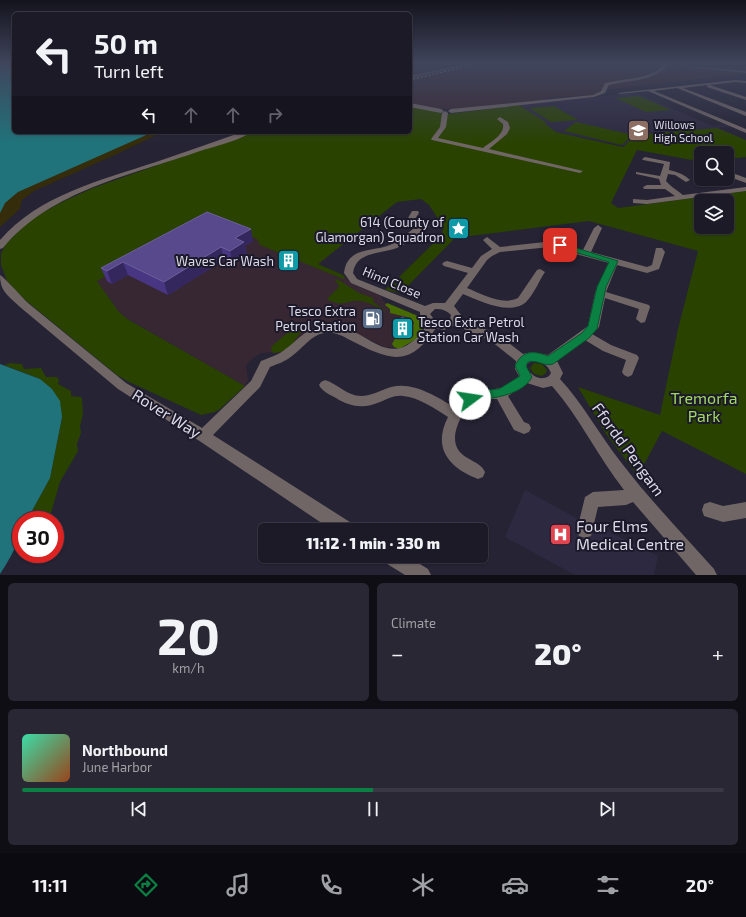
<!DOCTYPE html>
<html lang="en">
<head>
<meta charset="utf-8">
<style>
	body { margin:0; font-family:"Exo 2",sans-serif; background:#292733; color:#f1f3f6; height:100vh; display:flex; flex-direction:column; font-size:15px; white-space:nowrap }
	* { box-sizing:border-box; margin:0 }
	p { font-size:13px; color:#a0a1a7 }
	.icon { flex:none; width:22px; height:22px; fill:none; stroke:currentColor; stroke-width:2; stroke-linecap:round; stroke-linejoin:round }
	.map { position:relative; height:575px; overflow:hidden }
	.sheet { display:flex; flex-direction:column; gap:8px; padding:8px; background:#0f0e15; flex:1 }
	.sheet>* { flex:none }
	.guide { position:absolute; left:12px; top:12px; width:400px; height:122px; border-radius:6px; box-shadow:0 1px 3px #0004,0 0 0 1px #3a3844; background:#1c1a27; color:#f1f3f6; overflow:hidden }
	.fabs { position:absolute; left:694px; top:146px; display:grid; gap:8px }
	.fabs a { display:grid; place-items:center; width:40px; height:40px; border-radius:6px; background:#1c1a27; box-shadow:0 1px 3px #0004,0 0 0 1px #3a3844; font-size:20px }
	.speed { position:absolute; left:12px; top:511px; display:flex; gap:8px; font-size:20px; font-weight:700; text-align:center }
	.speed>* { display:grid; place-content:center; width:52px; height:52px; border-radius:50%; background:#1c1a27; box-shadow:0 1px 3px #0004,0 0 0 1px #3a3844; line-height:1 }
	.speed .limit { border:6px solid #d22; background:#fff; color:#111 }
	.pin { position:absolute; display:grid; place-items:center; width:34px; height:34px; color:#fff; margin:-17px; border-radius:8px; box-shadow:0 2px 6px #0006 }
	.me { position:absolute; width:44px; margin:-22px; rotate:76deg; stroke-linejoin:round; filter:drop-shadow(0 0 3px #0008) }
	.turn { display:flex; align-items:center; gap:14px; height:84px; padding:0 16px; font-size:18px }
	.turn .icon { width:52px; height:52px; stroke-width:2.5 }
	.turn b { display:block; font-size:28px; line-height:34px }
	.lanes { display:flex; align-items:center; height:38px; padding:0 16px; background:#0003; justify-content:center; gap:20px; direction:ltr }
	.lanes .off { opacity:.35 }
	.big { font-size:30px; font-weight:800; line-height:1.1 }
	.sheet .tile { flex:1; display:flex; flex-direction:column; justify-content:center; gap:6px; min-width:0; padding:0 14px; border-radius:6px; background:#292733 }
	.sheet .dial { align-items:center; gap:0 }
	.dial b { font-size:52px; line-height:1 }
	.song { display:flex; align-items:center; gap:12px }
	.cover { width:48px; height:48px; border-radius:6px; background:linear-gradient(135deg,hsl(160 70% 55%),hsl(20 70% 35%)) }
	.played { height:4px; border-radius:2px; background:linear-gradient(90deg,#0b8043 50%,#3a3844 50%) }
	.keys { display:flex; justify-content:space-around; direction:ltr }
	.heat { display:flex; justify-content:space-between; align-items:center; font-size:22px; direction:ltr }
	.sheet .tiles { flex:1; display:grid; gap:8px; grid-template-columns:1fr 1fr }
	.tile:last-child { grid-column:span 2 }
	.trip { position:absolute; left:258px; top:523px; width:230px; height:40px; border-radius:6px; background:#1c1a27; box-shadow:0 1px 3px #0004,0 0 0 1px #3a3844; font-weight:800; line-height:40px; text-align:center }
	.dock { display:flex; height:64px; justify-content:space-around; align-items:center; background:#0b0a10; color:#a0a1a7 }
	.dock .icon { width:28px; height:28px }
	.dock .current { color:#0b8043 }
	.dock b { font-size:18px; color:#f1f3f6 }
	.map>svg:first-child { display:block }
	.commercial { fill:#372732 }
	.industrial { fill:#382730 }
	.built { fill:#2c2940 }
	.green { fill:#294200; fill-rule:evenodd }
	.forest { fill:#466b00 }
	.sand { fill:#352c0b }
	.water { fill:#20737b }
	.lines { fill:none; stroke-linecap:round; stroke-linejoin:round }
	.minor { fill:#716666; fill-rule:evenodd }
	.rail { stroke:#bfbdca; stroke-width:1; stroke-dasharray:2 2; stroke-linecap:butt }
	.wall { fill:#483682 }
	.shaded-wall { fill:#33275e }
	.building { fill:#58488c; stroke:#6c5f9a }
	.route { fill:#0b8043; stroke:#07532c }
	.labels { text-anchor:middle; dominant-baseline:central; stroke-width:4; stroke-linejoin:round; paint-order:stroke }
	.far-poi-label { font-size:11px; fill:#dbdae6; stroke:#1b192a; text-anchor:start }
	.poi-label { font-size:13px; fill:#dbdae6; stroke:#1b192a; text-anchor:end }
	.street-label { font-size:13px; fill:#dbdae6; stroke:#1b192a }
	.near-park-label { font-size:16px; fill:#a2d761; stroke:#1b192a }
	.near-street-label { font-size:16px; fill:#dbdae6; stroke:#1b192a }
	.near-poi-label { font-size:16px; fill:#dbdae6; stroke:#1b192a; text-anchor:start }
</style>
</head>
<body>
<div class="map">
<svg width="746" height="575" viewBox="0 0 746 575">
	<rect width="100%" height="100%" fill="#252334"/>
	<polygon class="commercial" points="208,220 326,258 318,265 343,275 351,283 381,296 384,302 418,316 419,322 396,348 385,347 336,324 319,324 314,326 282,352 261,353 253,358 246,365 248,380 245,386 129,320 119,312 96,281"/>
	<g class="industrial">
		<polygon points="410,64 460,64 410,76"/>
		<polygon points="474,64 663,64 659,69 642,76 605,83 599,92 592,95 550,97 541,101 456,109 438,109 410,104 410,78"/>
		<polygon points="668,64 746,72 746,74 608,89 611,84 636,80 658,72 667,67"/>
		<polygon points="672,64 746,64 746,72 732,70"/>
	</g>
	<g class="built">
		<polygon points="636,93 713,126 728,125 732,126 718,128 746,140 746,157 727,159 727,153 701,153 701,162 697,163 692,160 556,132 519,105"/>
		<polygon points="525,490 576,518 579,522 592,527 599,527 658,556 654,575 575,575 505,537"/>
	</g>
	<g class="green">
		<polygon points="639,96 671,110 646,112 615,98"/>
		<path d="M519 105 547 123H544L556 132 623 147 636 135 717 128 746 140V157L727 159V153H701V162L697 163 692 160 637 150 611 203 618 208 746 191V474L662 431 638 476 606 434 578 387 660 415 678 329 698 251 589 221 455 238 401 293 385 290 393 282 397 284 402 279 399 277 443 234 442 231 444 228 429 205 421 199 397 202 318 264 343 275 345 278 343 279 260 245 257 239 208 220 97 281 119 312 129 320 245 386 220 409 215 412 201 415 127 381 117 375 24 299 7 281 1 265V253L6 244 31 219 62 202 93 188 251 132H410V106L449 114ZM701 201H727V227H701Z"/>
		<polygon points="554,106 578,120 551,122 529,108"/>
		<polygon points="576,122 633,135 622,145 564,131"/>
		<path d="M337 279 359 293 373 298V302L387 312C379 308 369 302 360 301 346 299 345 309 327 299L339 287 338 283 335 282Z"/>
		<polygon points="300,322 302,331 294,341 295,342 282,352 273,353 271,350 272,346"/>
		<polygon points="10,363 22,364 24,369 41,368 46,377 57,377 59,380 58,384 71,391 71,396 81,397 82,399 83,414 80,426 81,433 77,444 78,451 60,482 49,520 27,520 50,478 62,417 40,379 4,365"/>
		<polygon points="534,363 542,364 547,370 546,373 542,376 534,374 530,368"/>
	</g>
	<path class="forest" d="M387 303 418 316 423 329 418 338 399 349 394 347 392 344C397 333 407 332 414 323L411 318 390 313V309L385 305Z"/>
	<polygon class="sand" points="141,132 163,132 117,154 34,191 22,200 20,209 0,227 0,198"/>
	<g class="water">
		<polygon points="0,64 14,64 14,132 153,132 18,192 5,203 0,213"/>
		<path d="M0 364 40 379 52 389 60 401 62 417 50 478 27 520H21C21 541 11 557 0 574Z"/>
	</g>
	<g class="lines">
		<g class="minor">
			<polygon points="465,64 472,64 410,78 410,76"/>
			<path d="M664 64 746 71V73L668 65C654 82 628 80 609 85L605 93 594 97 451 113 448 111 451 109 593 95 601 91 605 83C624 78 651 80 664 64Z"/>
			<polygon points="735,80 746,81 746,83 735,82 710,85 746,97 746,100 707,87 707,85 683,88 746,112 746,116 677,88 654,91 746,129 746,133 648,91 620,94 618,93"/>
			<polygon points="410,103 441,109 444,111 441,113 410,107"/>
			<path d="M445 111 448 113 446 127 438 138 483 148C490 142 505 135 503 124L497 119 500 117 508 122 510 128 507 134 489 149 583 171 580 173 432 140 431 139 440 127 442 113Z"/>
			<path d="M242 132H251C241 140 213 147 200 151 132 175 51 190 3 248L0 249V240C39 195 101 180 156 162 185 152 214 142 242 132Z"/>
			<path d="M645 157 670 162 669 170C677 172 684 174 690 180L686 182 675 175 668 174 666 181 671 186 683 195 746 187V191L647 204 633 203V199L647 200 675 196 665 189H644L643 187 647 185H661L659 179 636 174V172L660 176 664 164 643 160 642 159Z"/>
			<polygon points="727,171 746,178 746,183 727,176"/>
			<path d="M412 211H418L419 213 415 219 422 224 429 223V227C419 232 411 241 401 246 386 255 356 249 353 273L357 279 425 306 433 303H445L468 273 444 266 442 264 444 262 447 261 472 268 481 256 492 249 483 240 487 237 500 247 545 242 543 235 546 230 549 229 553 232 551 235 554 242 583 250 594 228 598 225 602 228 591 252 647 267 652 265 656 248H662L665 252 659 269 647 273 617 265 606 292 649 305 650 307 645 322 641 323 636 319 639 309 605 298 599 327 592 334 611 345 637 355 639 358 632 375 628 377 624 375 622 372 626 360 603 351 585 340 557 361 563 373 560 379C583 404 599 434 620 461 649 499 682 533 714 569L717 575H696L633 502 626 505 598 507 591 536 585 538 579 536 577 530 585 497 593 492 624 490C598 457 580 418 552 386L543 388 527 383 508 396 524 422 529 424 531 428 529 432 524 434 514 430 497 399C490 399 481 399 475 402 462 410 448 437 459 451 466 460 481 462 485 472L483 477 478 479C449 468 432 448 448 417 434 408 420 398 403 396 394 395 388 399 380 402 364 409 350 407 336 398 330 395 322 391 319 385L321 382 325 380C338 384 347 396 361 396 371 396 381 390 391 387 412 381 436 396 454 407 468 389 480 393 500 388 507 386 513 381 519 376L515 369 516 361 491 341 455 325 444 330 436 328C409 369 389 360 350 340 342 336 334 331 324 333 311 335 302 349 292 356 285 362 277 364 270 367L260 387 213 435 353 524 355 530H332L198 440 118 389 20 307C9 296 0 292 0 275 3 276 23 298 28 303L126 383 202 428 251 381 261 361C268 358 276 356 283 351 297 341 306 328 324 325 366 320 388 381 427 325L420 314V312L351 283 344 273C347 246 374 252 390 245 400 241 407 233 416 227L407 220ZM550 247 609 263 595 293 588 326 548 355 532 352 523 354 499 335 461 319V315L454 306 463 294C480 301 510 316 526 302 534 294 539 281 545 272L540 269 537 270 518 298C502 306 482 294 467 288L487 260 492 256 500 252ZM435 309C442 309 446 310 451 315L450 319 443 322 434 319 430 314ZM531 361C540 361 548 364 551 373L549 376C541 381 533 377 527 369V364Z"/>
			<polygon points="710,502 723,506 746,502 746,518 723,522 704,516 702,510 704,504"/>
			<polygon points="381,556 407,556 428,569 431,575 405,575 384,562"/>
		</g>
		<polyline class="rail" points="413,79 477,64"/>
	</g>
	<g class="wall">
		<polygon points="207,212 253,241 245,246 247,255 233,264 224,260 168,295 128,275 112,284 107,281 101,268"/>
		<polygon points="410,321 410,328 406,332 403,331 401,333 395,331 395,324"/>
	</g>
	<g class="shaded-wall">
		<polygon points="251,229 253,241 245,246 247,255 233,264 230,251 235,238"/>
		<polygon points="221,247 224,260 168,295 164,282"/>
		<polygon points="123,262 128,275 112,284 107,271"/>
		<polygon points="410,321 410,328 406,332 406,325"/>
		<polygon points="404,324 403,331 401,333 401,326"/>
	</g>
	<g class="building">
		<polygon points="207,212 251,229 235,238 244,242 230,251 221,247 164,282 123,262 107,271 101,268"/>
		<polygon points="402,317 410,321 406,325 404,324 401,326 395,324"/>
	</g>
	<linearGradient id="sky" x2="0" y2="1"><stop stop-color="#14131d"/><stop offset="0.44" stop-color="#40455c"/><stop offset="1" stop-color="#40455c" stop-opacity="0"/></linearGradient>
	<rect width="746" height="144" fill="url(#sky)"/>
	<path class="route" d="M560 243 618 261 606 287 597 329 589 338 553 364C544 367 537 359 528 362L526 366 532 377C523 394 498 397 481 400 475 401 472 404 466 402L464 399 466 396 478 391 499 389 520 376 515 366C522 351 532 350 548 356L582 333 588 326 597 287 609 262 557 247 556 245Z"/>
	<defs>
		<symbol id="school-square" viewBox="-11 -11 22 22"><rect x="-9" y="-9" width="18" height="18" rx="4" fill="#8d6e63" stroke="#1b192a"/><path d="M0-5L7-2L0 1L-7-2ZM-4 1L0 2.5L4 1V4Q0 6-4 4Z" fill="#fff"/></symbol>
		<symbol id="sight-square" viewBox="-11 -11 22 22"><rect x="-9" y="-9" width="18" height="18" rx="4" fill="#0f9aa8" stroke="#1b192a"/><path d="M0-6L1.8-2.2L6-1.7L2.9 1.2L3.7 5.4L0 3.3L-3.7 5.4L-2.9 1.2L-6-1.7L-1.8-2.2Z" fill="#fff"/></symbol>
		<symbol id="building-square" viewBox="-11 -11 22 22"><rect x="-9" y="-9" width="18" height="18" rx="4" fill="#0f9aa8" stroke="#1b192a"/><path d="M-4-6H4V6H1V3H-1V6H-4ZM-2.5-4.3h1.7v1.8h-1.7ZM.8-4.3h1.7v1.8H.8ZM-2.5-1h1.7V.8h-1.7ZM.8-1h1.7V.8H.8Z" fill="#fff"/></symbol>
		<symbol id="fuel-square" viewBox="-11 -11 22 22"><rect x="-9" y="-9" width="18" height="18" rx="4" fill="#5c6f8a" stroke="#1b192a"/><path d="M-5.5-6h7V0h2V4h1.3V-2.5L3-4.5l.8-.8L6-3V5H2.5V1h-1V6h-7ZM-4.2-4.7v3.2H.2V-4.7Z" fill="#fff"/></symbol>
		<symbol id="hospital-square" viewBox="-11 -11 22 22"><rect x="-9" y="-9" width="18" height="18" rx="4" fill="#e0444e" stroke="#1b192a"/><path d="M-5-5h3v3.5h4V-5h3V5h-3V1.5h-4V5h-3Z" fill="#fff"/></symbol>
	</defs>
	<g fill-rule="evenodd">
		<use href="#school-square" x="626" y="118" width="25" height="25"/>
		<use href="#sight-square" x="446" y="216" width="25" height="25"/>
		<use href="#building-square" x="276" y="248" width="25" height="25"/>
		<use href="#fuel-square" x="360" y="306" width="25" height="25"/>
		<use href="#building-square" x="390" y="316" width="25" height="25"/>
		<use href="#hospital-square" x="548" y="522" width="25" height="25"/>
	</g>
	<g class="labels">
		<g class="far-poi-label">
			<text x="654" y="124">Willows<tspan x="654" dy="13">High School</tspan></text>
		</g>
		<g class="poi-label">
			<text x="444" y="222">614 (County of<tspan x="444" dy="15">Glamorgan) Squadron</tspan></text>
			<text x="274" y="261">Waves Car Wash</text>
			<text x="356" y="311">Tesco Extra<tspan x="356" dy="15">Petrol Station</tspan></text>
			<text x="418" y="322" text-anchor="start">Tesco Extra Petrol<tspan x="418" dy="15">Station Car Wash</tspan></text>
		</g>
		<g class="street-label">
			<text transform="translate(392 282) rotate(23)">Hind Close</text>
		</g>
		<g class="near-park-label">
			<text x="704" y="397">Tremorfa<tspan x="704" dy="18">Park</tspan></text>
		</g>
		<g class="near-street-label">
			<text transform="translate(167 413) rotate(32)">Rover Way</text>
			<text transform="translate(629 449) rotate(54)">Ffordd Pengam</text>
		</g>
		<g class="near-poi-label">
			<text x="576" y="525">Four Elms<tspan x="576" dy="18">Medical Centre</tspan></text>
		</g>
	</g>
</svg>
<div class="fabs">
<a><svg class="icon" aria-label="search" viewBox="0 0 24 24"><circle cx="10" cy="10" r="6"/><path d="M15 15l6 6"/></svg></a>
<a><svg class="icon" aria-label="layers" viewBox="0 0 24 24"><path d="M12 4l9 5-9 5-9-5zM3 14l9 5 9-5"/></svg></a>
</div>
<div class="speed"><div class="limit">30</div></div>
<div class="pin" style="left:560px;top:245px;background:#d93025"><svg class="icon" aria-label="arrive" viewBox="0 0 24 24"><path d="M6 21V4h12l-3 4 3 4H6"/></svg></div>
<svg class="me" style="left:470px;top:399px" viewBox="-20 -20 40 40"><circle r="19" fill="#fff"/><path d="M0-13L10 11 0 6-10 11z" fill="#0b8043"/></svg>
<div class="trip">11:12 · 1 min · 330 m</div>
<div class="guide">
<div class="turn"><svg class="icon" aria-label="left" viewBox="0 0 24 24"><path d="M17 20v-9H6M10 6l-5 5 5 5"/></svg><div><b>50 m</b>Turn left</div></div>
<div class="lanes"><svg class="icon" aria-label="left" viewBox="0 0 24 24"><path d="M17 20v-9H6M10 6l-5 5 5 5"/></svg><svg class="icon off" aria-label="ahead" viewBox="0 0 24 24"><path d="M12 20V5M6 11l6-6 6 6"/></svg><svg class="icon off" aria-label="ahead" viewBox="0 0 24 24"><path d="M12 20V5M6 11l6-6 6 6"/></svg><svg class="icon off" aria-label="right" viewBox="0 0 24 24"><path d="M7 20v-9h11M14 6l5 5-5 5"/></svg></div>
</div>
</div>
<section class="sheet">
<div class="tiles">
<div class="tile dial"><b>20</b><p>km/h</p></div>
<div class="tile"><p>Climate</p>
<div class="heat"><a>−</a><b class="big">20°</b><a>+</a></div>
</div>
<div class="tile">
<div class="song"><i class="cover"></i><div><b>Northbound</b><p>June Harbor</p></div></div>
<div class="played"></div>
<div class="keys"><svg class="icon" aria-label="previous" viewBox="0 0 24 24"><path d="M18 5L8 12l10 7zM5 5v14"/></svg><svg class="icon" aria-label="pause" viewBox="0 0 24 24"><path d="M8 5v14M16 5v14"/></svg><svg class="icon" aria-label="next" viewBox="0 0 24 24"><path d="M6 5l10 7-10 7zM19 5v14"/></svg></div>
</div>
</div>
</section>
<nav class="dock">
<b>11:11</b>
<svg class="icon current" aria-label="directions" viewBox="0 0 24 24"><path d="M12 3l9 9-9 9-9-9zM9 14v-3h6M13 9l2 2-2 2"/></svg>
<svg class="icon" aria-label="music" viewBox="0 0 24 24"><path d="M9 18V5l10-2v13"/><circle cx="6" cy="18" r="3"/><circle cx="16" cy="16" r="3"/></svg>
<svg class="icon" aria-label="phone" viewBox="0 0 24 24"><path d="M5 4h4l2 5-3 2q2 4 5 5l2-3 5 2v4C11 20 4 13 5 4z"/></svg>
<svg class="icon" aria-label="climate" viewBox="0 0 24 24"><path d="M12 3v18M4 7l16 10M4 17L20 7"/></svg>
<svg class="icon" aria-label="car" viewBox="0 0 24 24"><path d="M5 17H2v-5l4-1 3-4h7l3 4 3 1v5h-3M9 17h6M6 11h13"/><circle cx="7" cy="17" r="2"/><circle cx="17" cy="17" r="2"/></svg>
<svg class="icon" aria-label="filters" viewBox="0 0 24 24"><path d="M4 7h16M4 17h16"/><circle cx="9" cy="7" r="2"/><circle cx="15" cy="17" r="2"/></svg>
<b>20°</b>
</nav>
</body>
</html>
